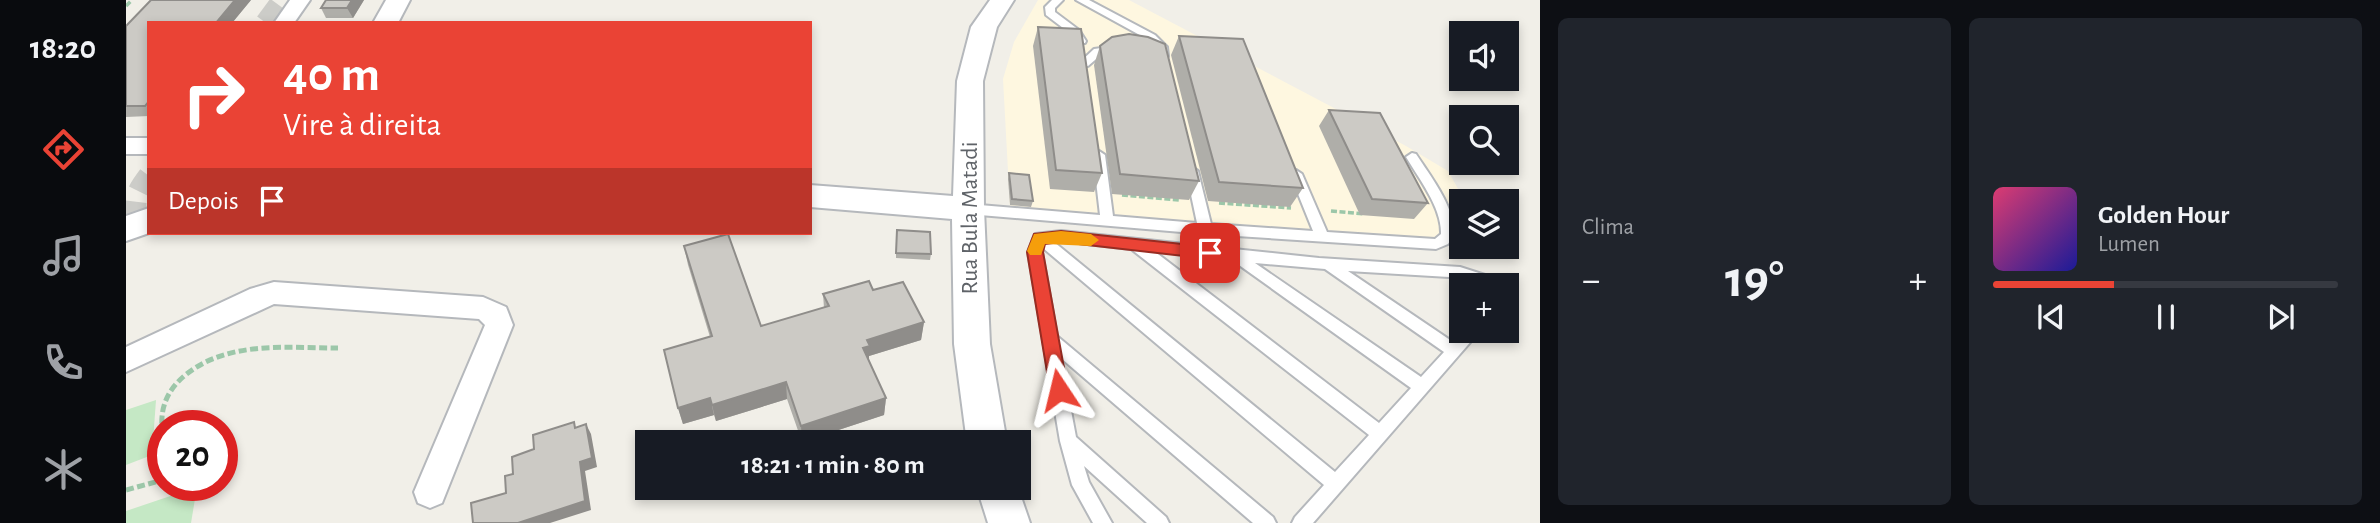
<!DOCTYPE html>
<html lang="pt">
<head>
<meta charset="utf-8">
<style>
	body { margin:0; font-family:"Alegreya Sans",sans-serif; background:#20242c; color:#f1f3f6; height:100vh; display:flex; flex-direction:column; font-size:26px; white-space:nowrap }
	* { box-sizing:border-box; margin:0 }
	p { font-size:23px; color:#9ea1a6 }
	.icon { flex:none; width:38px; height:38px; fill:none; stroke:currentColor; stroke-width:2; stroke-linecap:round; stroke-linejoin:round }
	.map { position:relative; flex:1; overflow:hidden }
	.sheet { display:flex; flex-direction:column; gap:18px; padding:18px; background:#0d0f14; width:840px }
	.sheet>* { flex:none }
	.top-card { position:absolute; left:21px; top:21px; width:665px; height:214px; border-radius:0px; box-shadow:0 4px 10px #0003; background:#ea4335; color:#fff; overflow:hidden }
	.tools { position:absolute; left:1323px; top:21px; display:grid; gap:14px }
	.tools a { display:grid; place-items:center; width:70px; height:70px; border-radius:0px; background:#171b24; box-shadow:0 4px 10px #0003; font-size:35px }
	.speed { position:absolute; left:21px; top:410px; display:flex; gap:14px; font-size:35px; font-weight:700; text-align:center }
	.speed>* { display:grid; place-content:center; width:91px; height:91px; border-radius:50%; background:#171b24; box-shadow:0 4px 10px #0003; line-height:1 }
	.speed .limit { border:10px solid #d22; background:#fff; color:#111 }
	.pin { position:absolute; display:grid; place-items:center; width:60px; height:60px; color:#fff; margin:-30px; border-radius:14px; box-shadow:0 4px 10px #0006 }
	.me { position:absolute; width:77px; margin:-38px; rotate:350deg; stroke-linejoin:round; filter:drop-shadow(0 0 5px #0008) }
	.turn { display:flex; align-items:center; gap:24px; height:147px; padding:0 21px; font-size:32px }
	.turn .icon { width:91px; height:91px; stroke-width:2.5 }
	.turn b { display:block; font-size:49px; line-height:60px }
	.then { display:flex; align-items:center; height:66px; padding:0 21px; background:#0003; gap:14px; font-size:26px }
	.big { font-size:52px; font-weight:600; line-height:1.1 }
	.sheet .card { flex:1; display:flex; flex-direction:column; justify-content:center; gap:10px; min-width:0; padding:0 24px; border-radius:10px; background:#20242c }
	.song { display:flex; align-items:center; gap:21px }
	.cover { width:84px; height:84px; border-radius:10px; background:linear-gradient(135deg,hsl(340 70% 55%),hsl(240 70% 35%)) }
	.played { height:7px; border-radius:4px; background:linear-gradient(90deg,#ea4335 35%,#363941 35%) }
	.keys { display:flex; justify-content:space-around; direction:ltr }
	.heat { display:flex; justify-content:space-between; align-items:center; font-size:38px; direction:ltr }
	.sheet .tiles { flex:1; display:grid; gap:18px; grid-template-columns:repeat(2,1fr) }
	.trip { position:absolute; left:509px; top:430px; width:396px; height:70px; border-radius:0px; background:#171b24; box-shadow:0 4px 10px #0003; font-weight:600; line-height:70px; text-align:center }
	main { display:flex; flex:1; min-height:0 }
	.tab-bar { display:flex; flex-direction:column; width:126px; justify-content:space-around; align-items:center; background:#090b0e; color:#9ea1a6 }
	.tab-bar .icon { width:49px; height:49px }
	.tab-bar .active { color:#ea4335 }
	.tab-bar b { font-size:32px; color:#f1f3f6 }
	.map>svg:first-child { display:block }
	.commercial { fill:#fef7e0 }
	.green { fill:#c5e8c5 }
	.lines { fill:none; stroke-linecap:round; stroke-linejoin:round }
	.minor-tunnel { stroke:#ccccc8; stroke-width:22; stroke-dasharray:22 11; stroke-linecap:butt }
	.service-casing { stroke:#b5b8bc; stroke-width:4 }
	.minor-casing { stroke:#b5b8bc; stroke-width:4 }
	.tertiary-casing { stroke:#b5b8bc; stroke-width:4 }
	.path-far1 { stroke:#9cc7a9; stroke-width:3.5; stroke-dasharray:6 2.5; stroke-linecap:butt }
	.path { stroke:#9cc7a9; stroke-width:5; stroke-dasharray:8 3.5; stroke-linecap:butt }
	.service { fill:#fff; fill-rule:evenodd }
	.minor { fill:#fff; fill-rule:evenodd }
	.tertiary { fill:#fff; fill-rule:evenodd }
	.wall { fill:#afaea9 }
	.shaded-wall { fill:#8f8d8a }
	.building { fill:#cccac5; stroke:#8f8d8a; stroke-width:2 }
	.route { fill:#ea4335; stroke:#982c22; stroke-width:2 }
	.slow { fill:#f59e0b }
	.labels { text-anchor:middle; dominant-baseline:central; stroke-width:5; stroke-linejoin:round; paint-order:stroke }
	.street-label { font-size:24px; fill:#5f6368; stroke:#fff }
</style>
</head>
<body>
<main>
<nav class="tab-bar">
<b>18:20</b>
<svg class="icon active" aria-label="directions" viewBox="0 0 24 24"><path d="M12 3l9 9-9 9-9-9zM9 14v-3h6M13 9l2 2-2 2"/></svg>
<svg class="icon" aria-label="music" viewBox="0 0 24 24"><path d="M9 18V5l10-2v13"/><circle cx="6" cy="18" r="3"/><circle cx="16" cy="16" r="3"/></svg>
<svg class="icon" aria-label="phone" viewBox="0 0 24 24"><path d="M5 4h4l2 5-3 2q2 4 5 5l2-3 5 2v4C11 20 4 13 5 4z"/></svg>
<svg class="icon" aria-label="climate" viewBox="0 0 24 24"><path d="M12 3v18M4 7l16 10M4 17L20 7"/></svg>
</nav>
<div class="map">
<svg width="1414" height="523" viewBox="0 0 1414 523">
	<rect width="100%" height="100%" fill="#f1efe8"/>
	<polygon class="commercial" points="912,0 1003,0 1280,146 1322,171 1339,201 1335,201 1335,244 884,208 877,79 888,42"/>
	<g class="green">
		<polygon points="30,400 26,455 0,465 0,410"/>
		<polygon points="71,487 65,523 0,523 0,511"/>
	</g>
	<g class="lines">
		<g class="minor-tunnel">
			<polyline points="140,23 157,0"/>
			<path d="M14 223C5 203 10 193 23 176"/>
		</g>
		<defs>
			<g id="service">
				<polygon points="926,0 937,0 929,8 929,12 953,30 960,41 959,43 951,43 945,34 920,15 919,7"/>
				<polygon points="950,0 963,0 1029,35 1041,47 1042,56 1041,58 1033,58 1031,48 1021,39"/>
				<polygon points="990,46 995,49 994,51 976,54 962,66 954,66 952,64 968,49"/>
				<path d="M973 151 979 155 987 216 1071 223 1060 171 1066 167 1072 171 1085 224 1187 231 1164 174 1170 170 1176 174 1201 232 1309 239 1315 234C1316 208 1293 179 1280 157L1286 153 1290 154C1305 177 1327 205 1329 233L1322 244 1310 249 1079 234 842 214 835 209 842 204 974 215 967 155Z"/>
				<path d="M935 231 1193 258 1334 267 1359 275 1368 285H1351L1342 280 1323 277 1222 271 1327 342 1337 331H1354L1187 523H1166L1169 517 1198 485 917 248 916 252 931 336 1147 517 1150 523H1127L935 358 950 437 1040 517 1043 523H1021L958 466 963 482 986 523H967L946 485 934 441 902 252 909 234ZM935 241 1005 249 1243 435 1209 472 928 242ZM1028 251 1106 260 1285 388 1253 423ZM1129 263 1199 269 1318 352 1295 377Z"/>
			</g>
			<g id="minor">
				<polygon points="164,0 184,0 168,23 148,23"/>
				<rect x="0" y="138" width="23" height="16"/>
				<polygon points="148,282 357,297 380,307 387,325 316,503 304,508 292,503 288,492 359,325 353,319 148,304 0,372 0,347 124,289"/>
			</g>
			<g id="tertiary">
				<polygon points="260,0 284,0 272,23 247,23"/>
				<polygon points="864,0 888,0 871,27 857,81 858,209 864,344 881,443 841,443 828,344 826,219 684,207 684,185 827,196 831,81 845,27"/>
				<polygon points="23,208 23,233 0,241 0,216"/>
				<polygon points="851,488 892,488 904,523 862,523"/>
			</g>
		</defs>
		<use href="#service" class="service-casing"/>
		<use href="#minor" class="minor-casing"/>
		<use href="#tertiary" class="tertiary-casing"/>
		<g class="path-far1">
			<polyline points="0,6 6,0"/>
			<polyline points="996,195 1053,200"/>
			<polyline points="1093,203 1165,208"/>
			<polyline points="1205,211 1238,214"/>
		</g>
		<g class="path">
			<path d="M37 435C33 412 39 393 57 377 100 340 159 348 212 348"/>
			<polyline points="0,490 37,480"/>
		</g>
		<use href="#service" class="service"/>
		<use href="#minor" class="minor"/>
		<use href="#tertiary" class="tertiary"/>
	</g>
	<g class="wall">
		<polygon points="125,0 106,23 23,23 23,116 0,117 0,26"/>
		<polygon points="200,0 238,0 227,18 200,18 195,8"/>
		<polygon points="912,27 976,173 968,192 924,189 907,46"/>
		<polygon points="1053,36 1177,188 1164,207 1082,201 1045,55"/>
		<polygon points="974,46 1073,181 1063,200 986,194 968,65"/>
		<polygon points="1203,110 1302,203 1288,219 1234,215 1193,126"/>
		<polygon points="883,173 907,201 905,207 884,205 882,179"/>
		<polygon points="770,236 805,254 804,260 770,258"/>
		<polygon points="558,246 635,326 698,308 697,294 747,290 798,322 795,340 743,356 743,361 760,398 758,415 676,442 661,399 590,421 588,415 557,424 552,408 584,337 562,265"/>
	</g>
	<g class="shaded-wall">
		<polygon points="109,0 125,0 106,23 90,23"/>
		<polygon points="226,0 238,0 227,18 221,8"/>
		<polygon points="798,322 795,340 743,356 743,363 737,348 741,340"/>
		<polygon points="660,382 661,399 590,421 586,405"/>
		<polygon points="584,398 588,415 557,424 552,408"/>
		<polygon points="760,398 758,415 676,442 675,426"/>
		<polygon points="460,424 465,434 471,467 459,471 465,510 424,523 392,523 454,462"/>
	</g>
	<g class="building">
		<polygon points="25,0 109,0 90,23 23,23 23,101 19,106 0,106 0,26"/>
		<polygon points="200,0 226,0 221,8 195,8"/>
		<polygon points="912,27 955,29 976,173 930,170"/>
		<polygon points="1003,34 1022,37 1039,44 1073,181 994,174 974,46 986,37"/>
		<polygon points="1053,36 1117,39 1177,188 1093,182"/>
		<polygon points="1203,110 1254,113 1302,203 1246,199"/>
		<polygon points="883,173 903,175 907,201 886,199"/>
		<polygon points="771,230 804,232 805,254 770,253"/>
		<polygon points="602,234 635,326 703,306 697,294 743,281 747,290 777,282 798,322 741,340 744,346 737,348 760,398 675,426 660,382 586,405 584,398 552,408 538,350 586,336 558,246"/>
		<polygon points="448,422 449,428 460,424 466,458 454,462 459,501 392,523 347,523 345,503 380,493 379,476 387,474 386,457 408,449 407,435"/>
	</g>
	<polygon class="route" points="935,231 1084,247 1092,253 1084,259 935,242 919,244 917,252 942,390 939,396 933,398 927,396 924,390 901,252 908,234"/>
	<polygon class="slow" points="935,231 965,234 973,240 965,246 919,244 915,255 904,255 901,251 908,234"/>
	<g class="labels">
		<g class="street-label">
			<text transform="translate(844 218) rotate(-90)">Rua Bula Matadi</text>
		</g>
	</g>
</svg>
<div class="tools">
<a><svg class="icon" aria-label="sound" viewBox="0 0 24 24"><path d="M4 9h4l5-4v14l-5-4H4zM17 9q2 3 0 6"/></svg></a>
<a><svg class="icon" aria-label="search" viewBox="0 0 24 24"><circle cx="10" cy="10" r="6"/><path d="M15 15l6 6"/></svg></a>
<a><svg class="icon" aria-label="layers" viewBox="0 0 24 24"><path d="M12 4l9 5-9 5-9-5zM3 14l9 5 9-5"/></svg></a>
<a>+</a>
</div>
<div class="speed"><div class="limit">20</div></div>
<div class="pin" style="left:1084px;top:253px;background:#d93025"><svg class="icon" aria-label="arrive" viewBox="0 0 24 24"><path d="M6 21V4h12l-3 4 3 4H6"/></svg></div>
<svg class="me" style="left:933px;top:390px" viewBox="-20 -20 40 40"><path d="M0-17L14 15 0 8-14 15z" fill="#ea4335" stroke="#fff" stroke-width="4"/></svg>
<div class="trip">18:21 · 1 min · 80 m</div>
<div class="top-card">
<div class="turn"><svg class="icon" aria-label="right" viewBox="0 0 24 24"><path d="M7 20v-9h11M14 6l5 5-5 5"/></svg><div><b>40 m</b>Vire à direita</div></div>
<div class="then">Depois<svg class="icon" aria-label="arrive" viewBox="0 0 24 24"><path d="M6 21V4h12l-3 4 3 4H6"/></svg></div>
</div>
</div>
<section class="sheet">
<div class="tiles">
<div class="card"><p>Clima</p>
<div class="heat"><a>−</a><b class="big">19°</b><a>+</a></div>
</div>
<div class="card">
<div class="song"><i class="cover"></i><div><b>Golden Hour</b><p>Lumen</p></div></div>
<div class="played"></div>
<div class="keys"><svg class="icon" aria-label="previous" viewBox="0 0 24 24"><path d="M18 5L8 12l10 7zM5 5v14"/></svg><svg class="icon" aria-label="pause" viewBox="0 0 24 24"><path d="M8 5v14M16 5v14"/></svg><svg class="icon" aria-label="next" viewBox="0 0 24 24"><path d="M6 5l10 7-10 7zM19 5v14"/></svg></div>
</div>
</div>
</section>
</main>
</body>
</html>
